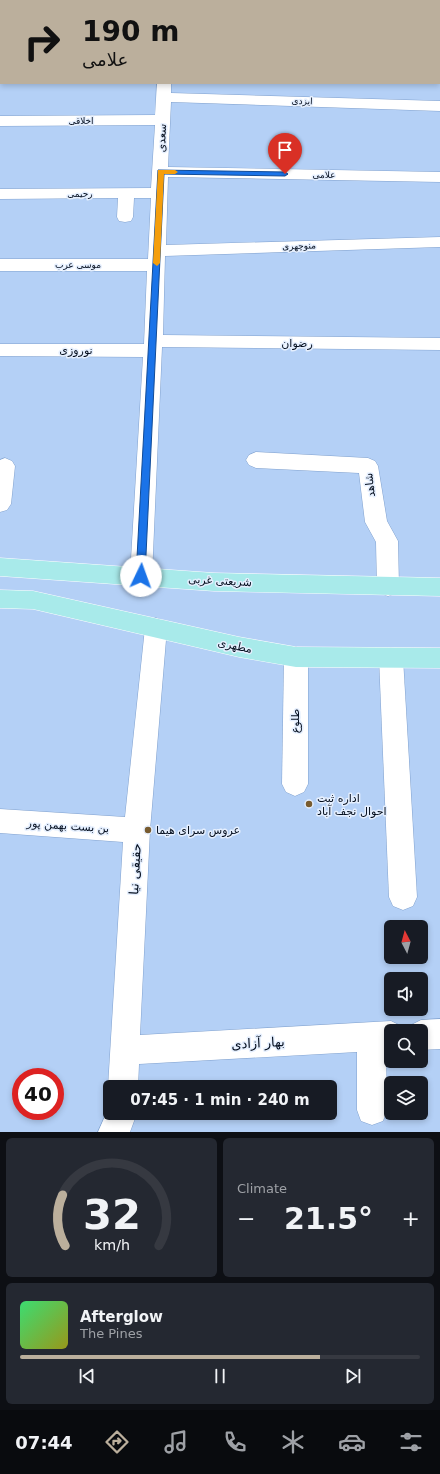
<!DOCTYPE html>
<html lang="en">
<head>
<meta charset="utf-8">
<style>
	body { margin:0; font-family:"DejaVu Sans","Noto Sans Arabic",sans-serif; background:#242831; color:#f1f3f6; height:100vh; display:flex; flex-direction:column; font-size:15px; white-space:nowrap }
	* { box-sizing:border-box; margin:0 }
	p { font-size:13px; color:#9ea1a6 }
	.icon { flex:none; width:22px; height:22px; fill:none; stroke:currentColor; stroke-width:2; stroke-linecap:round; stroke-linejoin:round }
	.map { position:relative; height:1132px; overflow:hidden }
	.sheet { display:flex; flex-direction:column; gap:6px; padding:6px; background:#0d0f14; flex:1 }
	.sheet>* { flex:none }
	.banner { position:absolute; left:0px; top:0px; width:440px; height:84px; box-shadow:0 2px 6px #0003; background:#bbaf9c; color:#111; overflow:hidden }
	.needle { width:26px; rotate:354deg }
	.buttons { position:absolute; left:384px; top:920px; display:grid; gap:8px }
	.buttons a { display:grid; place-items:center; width:44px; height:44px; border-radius:6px; background:#171b24; box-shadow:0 2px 6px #0003; font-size:20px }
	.speed { position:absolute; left:12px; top:1068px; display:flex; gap:8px; font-size:20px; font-weight:700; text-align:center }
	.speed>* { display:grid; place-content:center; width:52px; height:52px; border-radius:50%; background:#171b24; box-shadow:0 2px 6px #0003; line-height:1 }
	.speed .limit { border:6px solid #d22; background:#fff; color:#111 }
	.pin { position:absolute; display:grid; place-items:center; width:34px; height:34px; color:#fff; margin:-41px -17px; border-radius:50% 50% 50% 0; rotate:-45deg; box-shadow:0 0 4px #0007 }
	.pin .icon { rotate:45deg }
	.me { position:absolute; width:44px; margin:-22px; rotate:3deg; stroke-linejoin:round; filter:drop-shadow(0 0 3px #0008) }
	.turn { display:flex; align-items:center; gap:14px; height:84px; padding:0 16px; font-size:18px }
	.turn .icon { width:52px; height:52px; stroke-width:2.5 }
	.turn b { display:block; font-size:28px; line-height:34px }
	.big { font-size:30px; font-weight:700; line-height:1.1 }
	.sheet .widget { flex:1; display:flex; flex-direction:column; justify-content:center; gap:6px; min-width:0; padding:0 14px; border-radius:6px; background:#242831 }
	.sheet .dial { align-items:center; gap:0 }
	.dial svg { height:104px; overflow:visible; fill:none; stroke:#363941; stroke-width:7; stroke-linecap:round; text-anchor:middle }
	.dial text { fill:#f1f3f6; stroke:none }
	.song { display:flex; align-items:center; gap:12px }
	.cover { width:48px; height:48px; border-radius:6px; background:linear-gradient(135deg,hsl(140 70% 55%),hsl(60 70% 35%)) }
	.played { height:4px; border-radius:2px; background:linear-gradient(90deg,#bbaf9c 75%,#363941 75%) }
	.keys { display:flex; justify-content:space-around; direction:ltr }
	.heat { display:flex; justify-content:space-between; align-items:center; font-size:22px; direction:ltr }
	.sheet .tiles { flex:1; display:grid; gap:6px; grid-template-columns:1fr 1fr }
	.widget:last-child { grid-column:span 2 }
	.trip { position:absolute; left:103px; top:1080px; width:234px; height:40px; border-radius:6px; background:#171b24; box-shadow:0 2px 6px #0003; font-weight:700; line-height:40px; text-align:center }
	.tab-bar { display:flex; height:64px; justify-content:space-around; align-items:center; background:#090b0e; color:#9ea1a6 }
	.tab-bar .icon { width:28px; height:28px }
	.tab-bar .selected { color:#bbaf9c }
	.tab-bar b { font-size:18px; color:#f1f3f6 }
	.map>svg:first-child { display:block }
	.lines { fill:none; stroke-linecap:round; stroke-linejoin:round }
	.minor-casing { stroke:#80a1ce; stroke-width:1 }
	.major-casing { stroke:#fff; stroke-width:1 }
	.minor { fill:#fff; fill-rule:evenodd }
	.major { fill:#a8eaea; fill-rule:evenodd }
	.route { fill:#1a73e8; stroke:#114b97 }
	.slow { fill:#f59e0b }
	.poi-dot { fill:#785b2f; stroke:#e5effe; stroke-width:1.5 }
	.labels { text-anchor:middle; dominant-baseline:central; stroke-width:3; stroke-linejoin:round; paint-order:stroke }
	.far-street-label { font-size:9px; fill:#040e1e; stroke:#e5effe }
	.street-label { font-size:11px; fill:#040e1e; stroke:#e5effe }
	.poi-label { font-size:11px; fill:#040e1e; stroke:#e5effe; text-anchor:start }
	.near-street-label { font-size:13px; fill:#040e1e; stroke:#e5effe }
</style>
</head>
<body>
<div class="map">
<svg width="440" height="1132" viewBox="0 0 440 1132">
	<rect width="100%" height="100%" fill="#b4d0f6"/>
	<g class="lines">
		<defs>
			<g id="minor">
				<rect x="161" y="0" width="14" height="1"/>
				<rect x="0" y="17" width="1" height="8"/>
				<rect x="439" y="43" width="1" height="8"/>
				<polygon points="157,83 171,83 171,93 440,101 440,111 171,102 168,167 440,172 440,182 168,177 166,245 440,237 440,247 165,256 163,335 440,338 440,350 162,347 152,576 149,582 141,585 133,582 130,576 143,357 0,356 0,344 144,344 147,271 0,271 0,259 148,259 151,198 134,198 133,217 131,221 125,222 119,221 117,217 118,198 0,199 0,189 151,188 155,125 0,126 0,116 155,115"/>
				<polygon points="256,452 368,458 375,461 378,466 387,521 398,541 399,587 396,593 388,596 380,593 377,587 376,542 365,522 359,473 256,468 249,465 246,460 249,455"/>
				<polygon points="5,458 12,461 15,466 11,504 7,510 0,512 0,460"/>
				<polygon points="156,618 164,621 167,628 150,830 140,1035 391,1021 401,1026 403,1031 391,1031 391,1051 386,1051 387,1110 383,1121 372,1125 361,1121 357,1110 357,1052 139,1064 138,1087 110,1087 110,1092 108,1087 123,842 0,833 0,809 125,817 145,628 148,621"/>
				<polygon points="296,647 304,650 308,657 308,784 304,792 295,796 286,792 282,784 284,657 288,650"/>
				<polygon points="391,648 399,651 403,658 417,897 413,906 403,910 393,906 389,897 379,658 383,651"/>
				<polygon points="440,1019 440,1049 421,1050 421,1031 408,1031 411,1025 421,1020"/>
				<polygon points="110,1105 110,1113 137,1113 130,1132 98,1132"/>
			</g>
			<g id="major">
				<polygon points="0,558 214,573 440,578 440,596 214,591 0,576"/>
				<polygon points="0,590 33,591 239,637 296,647 440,648 440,668 296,667 239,657 33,609 0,608"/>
			</g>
		</defs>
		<use href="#minor" class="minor-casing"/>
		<use href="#major" class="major-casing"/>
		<use href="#minor" class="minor"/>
		<use href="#major" class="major"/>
	</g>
	<polygon class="route" points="158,170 285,172 288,174 285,176 164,174 145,576 141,579 136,576"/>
	<polygon class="slow" points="158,170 175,170 178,172 175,174 164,174 160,263 157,266 153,263"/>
	<g class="poi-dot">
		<circle cx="309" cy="804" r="4"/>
		<circle cx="148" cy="830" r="4"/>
	</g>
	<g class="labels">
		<g class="far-street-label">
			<text transform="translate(302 101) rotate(2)">ایزدی</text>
			<text x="81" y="121">اخلاقی</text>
			<text transform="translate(324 175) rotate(1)">علامی</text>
			<text x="80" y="194">رحیمی</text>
			<text transform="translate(299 246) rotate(-2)">منوچهری</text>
			<text x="78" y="265">موسی عرب</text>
		</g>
		<g class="street-label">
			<text transform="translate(162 138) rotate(-88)">سعدی</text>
			<text x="297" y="343">رضوان</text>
			<text x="76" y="350">نوروزی</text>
			<text transform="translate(370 485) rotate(-97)">شاهد</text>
			<text transform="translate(220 581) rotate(3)">شریعتی غربی</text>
			<text transform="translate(235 646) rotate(12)">مطهری</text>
			<text transform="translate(295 721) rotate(-90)">طلوع</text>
			<text transform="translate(68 826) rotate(4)">بن بست بهمن پور</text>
		</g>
		<g class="poi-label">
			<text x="317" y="798">اداره ثبت<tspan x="317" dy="13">احوال نجف آباد</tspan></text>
			<text x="156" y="830">عروس سرای هیما</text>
		</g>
		<g class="near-street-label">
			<text transform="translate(135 869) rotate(-87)">حقیقی نیا</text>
			<text transform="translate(258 1043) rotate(-3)">بهار آزادی</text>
		</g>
	</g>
</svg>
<div class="buttons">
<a><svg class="needle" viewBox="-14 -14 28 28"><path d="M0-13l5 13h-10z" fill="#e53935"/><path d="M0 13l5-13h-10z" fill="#9ea1a6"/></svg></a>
<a><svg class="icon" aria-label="sound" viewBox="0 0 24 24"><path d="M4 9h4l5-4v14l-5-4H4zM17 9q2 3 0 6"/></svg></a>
<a><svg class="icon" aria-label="search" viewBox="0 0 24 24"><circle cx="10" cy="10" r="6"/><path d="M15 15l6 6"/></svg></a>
<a><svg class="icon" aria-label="layers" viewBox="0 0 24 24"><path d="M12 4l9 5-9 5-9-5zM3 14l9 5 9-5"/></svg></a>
</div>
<div class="speed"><div class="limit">40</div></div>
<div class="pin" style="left:285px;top:174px;background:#d93025"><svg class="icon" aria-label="arrive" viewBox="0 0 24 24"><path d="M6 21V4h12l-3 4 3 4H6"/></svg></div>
<svg class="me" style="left:141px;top:576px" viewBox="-20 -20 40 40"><circle r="19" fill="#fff"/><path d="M0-13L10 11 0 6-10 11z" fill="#1a73e8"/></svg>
<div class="trip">07:45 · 1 min · 240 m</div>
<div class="banner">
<div class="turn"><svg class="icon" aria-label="right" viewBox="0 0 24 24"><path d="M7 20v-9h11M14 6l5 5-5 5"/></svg><div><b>190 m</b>علامی</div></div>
</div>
</div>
<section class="sheet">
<div class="tiles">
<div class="widget dial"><svg viewBox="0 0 100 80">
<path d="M14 69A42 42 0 1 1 86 69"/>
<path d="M14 69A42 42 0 0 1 12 30" stroke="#bbaf9c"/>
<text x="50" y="56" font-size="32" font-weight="700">32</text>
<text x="50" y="72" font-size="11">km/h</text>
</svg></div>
<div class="widget"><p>Climate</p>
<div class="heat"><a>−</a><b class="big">21.5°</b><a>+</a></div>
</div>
<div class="widget">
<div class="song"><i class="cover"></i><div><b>Afterglow</b><p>The Pines</p></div></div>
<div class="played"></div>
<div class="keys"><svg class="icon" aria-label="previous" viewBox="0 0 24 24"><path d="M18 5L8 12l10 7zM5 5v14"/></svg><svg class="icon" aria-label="pause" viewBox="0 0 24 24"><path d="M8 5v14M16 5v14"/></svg><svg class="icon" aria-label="next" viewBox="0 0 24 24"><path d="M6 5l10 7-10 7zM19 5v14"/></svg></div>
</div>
</div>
</section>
<nav class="tab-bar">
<b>07:44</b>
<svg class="icon selected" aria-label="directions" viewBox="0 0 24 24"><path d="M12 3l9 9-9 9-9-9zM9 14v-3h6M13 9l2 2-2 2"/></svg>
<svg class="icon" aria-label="music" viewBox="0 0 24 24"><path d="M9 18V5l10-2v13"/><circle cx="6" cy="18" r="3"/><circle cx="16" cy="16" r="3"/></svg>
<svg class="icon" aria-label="phone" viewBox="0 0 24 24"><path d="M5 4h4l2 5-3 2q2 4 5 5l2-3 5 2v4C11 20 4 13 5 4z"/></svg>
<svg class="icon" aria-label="climate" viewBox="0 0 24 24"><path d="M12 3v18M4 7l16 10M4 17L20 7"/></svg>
<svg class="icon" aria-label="car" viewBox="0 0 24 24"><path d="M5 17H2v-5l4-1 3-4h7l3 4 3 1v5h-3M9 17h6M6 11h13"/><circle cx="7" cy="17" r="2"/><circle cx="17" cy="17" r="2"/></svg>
<svg class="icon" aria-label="filters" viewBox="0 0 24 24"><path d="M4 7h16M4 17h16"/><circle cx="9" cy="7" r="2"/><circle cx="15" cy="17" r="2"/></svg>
</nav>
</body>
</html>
